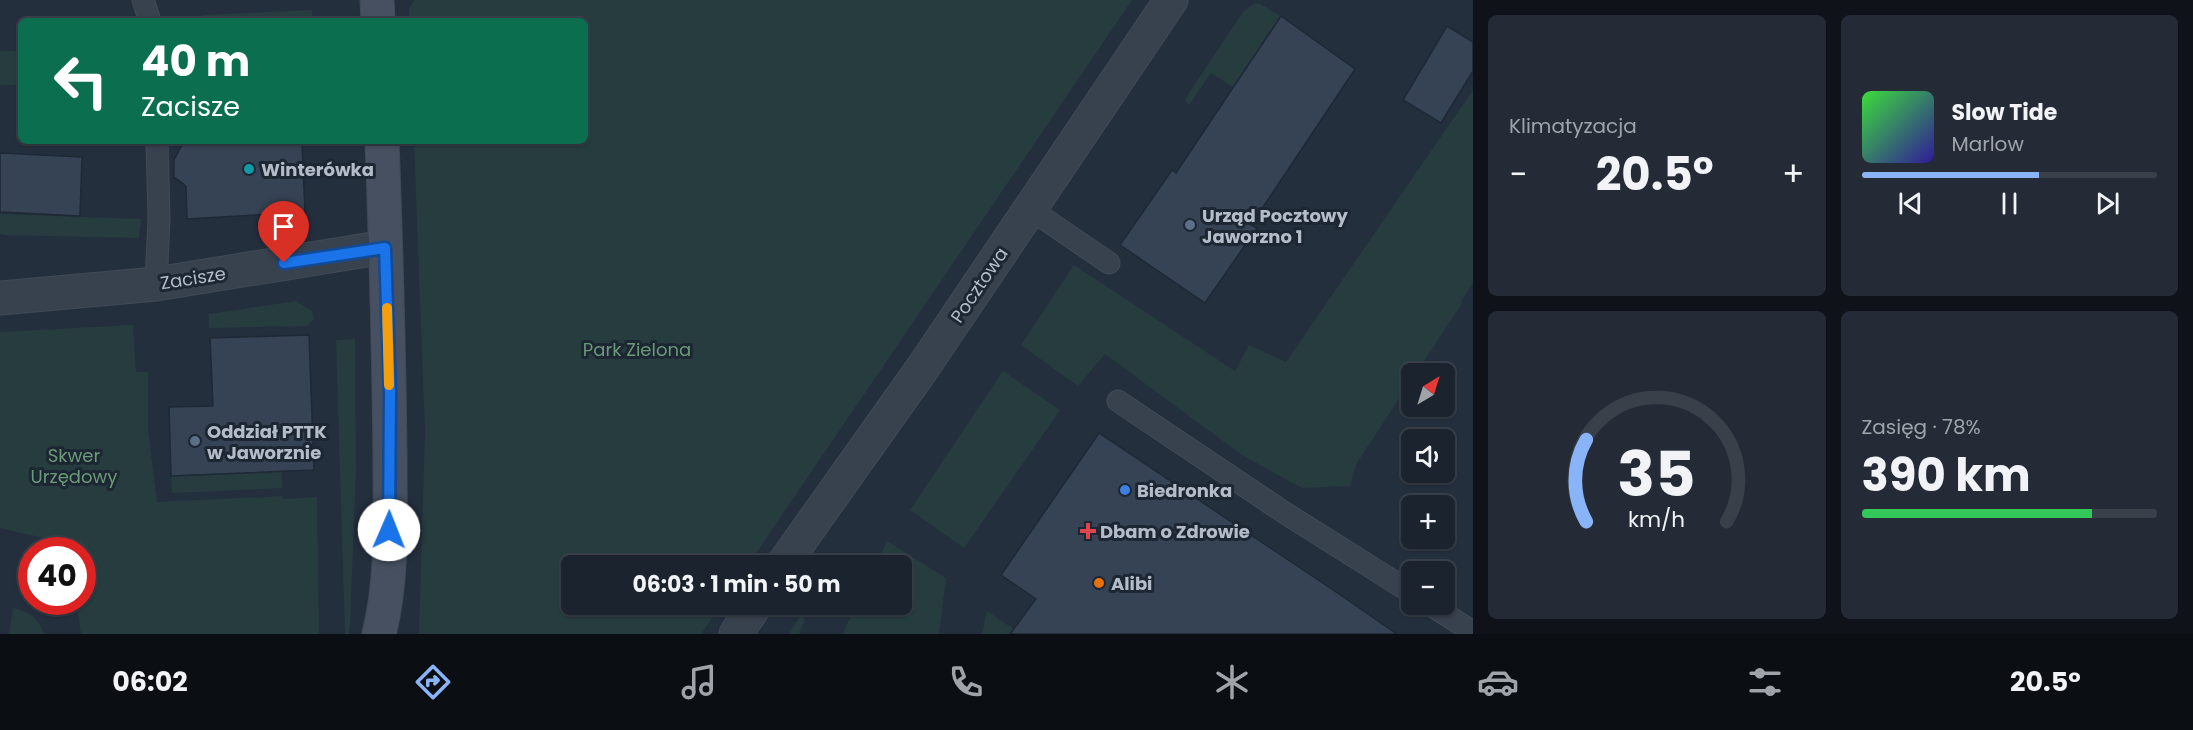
<!DOCTYPE html>
<html lang="pl">
<head>
<meta charset="utf-8">
<style>
	body { margin:0; font-family:Poppins,sans-serif; background:#242b36; color:#f1f3f6; height:100vh; display:flex; flex-direction:column; font-size:22px; white-space:nowrap }
	* { box-sizing:border-box; margin:0 }
	p { font-size:20px; color:#a0a4aa }
	.icon { flex:none; width:33px; height:33px; fill:none; stroke:currentColor; stroke-width:2; stroke-linecap:round; stroke-linejoin:round }
	.map { position:relative; flex:1; overflow:hidden }
	.panel { display:flex; flex-direction:column; gap:15px; padding:15px; background:#0f1319; width:720px }
	.panel>* { flex:none }
	.banner { position:absolute; left:18px; top:18px; width:570px; height:126px; border-radius:9px; box-shadow:0 2px 4px #0004,0 0 0 2px #39404a; background:#0b6e4f; color:#fff; overflow:hidden }
	.needle { width:39px; rotate:38deg }
	.tools { position:absolute; left:1401px; top:363px; display:grid; gap:12px }
	.tools a { display:grid; place-items:center; width:54px; height:54px; border-radius:9px; background:#1b232e; box-shadow:0 2px 4px #0004,0 0 0 2px #39404a; font-size:30px }
	.speed { position:absolute; left:18px; top:537px; display:flex; gap:12px; font-size:30px; font-weight:700; text-align:center }
	.speed>* { display:grid; place-content:center; width:78px; height:78px; border-radius:50%; background:#1b232e; box-shadow:0 2px 4px #0004,0 0 0 2px #39404a; line-height:1 }
	.speed .limit { border:9px solid #d22; background:#fff; color:#111 }
	.pin { position:absolute; display:grid; place-items:center; width:51px; height:51px; color:#fff; margin:-62px -26px; border-radius:50% 50% 50% 0; rotate:-45deg; box-shadow:0 0 6px #0007 }
	.pin .icon { rotate:45deg }
	.me { position:absolute; width:66px; margin:-33px; rotate:1deg; stroke-linejoin:round; filter:drop-shadow(0 0 4px #0008) }
	.turn { display:flex; align-items:center; gap:21px; height:126px; padding:0 24px; font-size:27px }
	.turn .icon { width:78px; height:78px; stroke-width:2.5 }
	.turn b { display:block; font-size:42px; line-height:51px }
	.big { font-size:45px; font-weight:700; line-height:1.1 }
	.panel .widget { flex:1; display:flex; flex-direction:column; justify-content:center; gap:9px; min-width:0; padding:0 21px; border-radius:9px; background:#242b36 }
	.panel .dial { align-items:center; gap:0 }
	.dial svg { height:156px; overflow:visible; fill:none; stroke:#39404a; stroke-width:7; stroke-linecap:round; text-anchor:middle }
	.dial text { fill:#f1f3f6; stroke:none }
	.song { display:flex; align-items:center; gap:18px }
	.cover { width:72px; height:72px; border-radius:9px; background:linear-gradient(135deg,hsl(120 70% 55%),hsl(250 70% 35%)) }
	.played { height:6px; border-radius:3px; background:linear-gradient(90deg,#8ab4f8 60%,#39404a 60%) }
	.keys { display:flex; justify-content:space-around; direction:ltr }
	.heat { display:flex; justify-content:space-between; align-items:center; font-size:33px; direction:ltr }
	.charge { height:9px; border-radius:4px; background:linear-gradient(90deg,#34c759 78%,#39404a 0) }
	.panel .tiles { flex:1; display:grid; gap:15px; grid-template-columns:repeat(2,1fr) }
	.trip { position:absolute; left:561px; top:555px; width:351px; height:60px; border-radius:9px; background:#1b232e; box-shadow:0 2px 4px #0004,0 0 0 2px #39404a; font-weight:700; line-height:60px; text-align:center }
	.tab-bar { display:flex; height:96px; justify-content:space-around; align-items:center; background:#0b0e12; color:#a0a4aa }
	.tab-bar .icon { width:42px; height:42px }
	.tab-bar .current { color:#8ab4f8 }
	.tab-bar b { font-size:27px; color:#f1f3f6 }
	main { display:flex; flex:1; min-height:0 }
	.map>svg:first-child { display:block }
	.green { fill:#263c3f }
	.building { fill:#364354; stroke:#1f2835; stroke-width:1.5 }
	.lines { fill:none; stroke-linecap:round; stroke-linejoin:round }
	.lane-casing { stroke:#414a57; stroke-width:23 }
	.street-casing { stroke:#414a57; stroke-width:35 }
	.secondary-casing { stroke:#414a57; stroke-width:35 }
	.lane { stroke:#38414e; stroke-width:21 }
	.street { stroke:#38414e; stroke-width:33 }
	.secondary { stroke:#465061; stroke-width:33 }
	.route-casing { stroke:#114b97; stroke-width:15 }
	.route { stroke:#1a73e8; stroke-width:10 }
	.slow { stroke:#f59e0b; stroke-width:10 }
	.culture-dot { fill:#0f9aa8; stroke:#1d2633; stroke-width:2 }
	.service-dot { fill:#5c6f8a; stroke:#1d2633; stroke-width:2 }
	.shop-dot { fill:#3f7fe0; stroke:#1d2633; stroke-width:2 }
	.health-dot { fill:#e0444e; stroke:#1d2633; stroke-width:2 }
	.food-dot { fill:#e8710a; stroke:#1d2633; stroke-width:2 }
	.labels { text-anchor:middle; dominant-baseline:central; stroke-width:6; stroke-linejoin:round; paint-order:stroke }
	.poi-label { font-size:18px; font-weight:bold; fill:#b4bcc9; stroke:#1d2633; text-anchor:start }
	.street-label { font-size:18px; fill:#b4bcc9; stroke:#1d2633 }
	.park-label { font-size:18px; fill:#6b9a76; stroke:#1d2633 }
</style>
</head>
<body>
<main>
<div class="map">
<svg width="1473" height="634" viewBox="0 0 1473 634">
	<rect width="100%" height="100%" fill="#242f3e"/>
	<g class="green">
		<polygon points="414,0 1132,0 748,565 572,566 572,604 721,605 701,634 419,634 425,432 414,141 585,141 585,21 409,21 409,9"/>
		<polygon points="1255,3 1260,4 1281,16 1233,87 1211,73 1189,105 1185,100 1187,96 1243,12"/>
		<polygon points="312,10 312,21 202,21 202,15"/>
		<rect x="0" y="51" width="21" height="34"/>
		<polygon points="1473,90 1473,283 1462,300 1461,305 1416,373 1412,374 1411,380 1357,463 1350,486 1302,488 1242,455 1105,354 1078,386 1021,345 1074,265 1235,371 1249,345 1286,362"/>
		<polygon points="0,214 141,219 139,238 7,235 0,234"/>
		<polygon points="296,301 312,311 314,319 307,326 209,328 209,314"/>
		<polygon points="133,325 136,372 148,372 148,430 157,502 283,496 283,499 317,497 319,634 81,634 78,613 80,602 82,602 83,567 87,548 0,528 0,332"/>
		<polygon points="355,339 356,469 350,625 349,634 345,634 336,340"/>
		<polygon points="1003,371 1060,410 964,548 910,510"/>
		<polygon points="282,471 282,488 172,493 171,476"/>
		<polygon points="887,541 946,578 939,634 843,634 855,605 902,604 902,566 869,565 873,557 879,558"/>
		<path d="M13 608C29 612 39 618 44 634H9Z"/>
		<polygon points="987,611 1021,634 982,634"/>
		<polygon points="801,615 805,619 799,634 789,634"/>
	</g>
	<g class="building">
		<polygon points="1281,16 1355,69 1251,225 1257,228 1205,303 1120,245 1172,170 1176,173"/>
		<polygon points="1447,26 1473,42 1473,71 1441,123 1403,100"/>
		<polygon points="184,141 302,141 305,212 187,219 186,186 174,177 174,160"/>
		<polygon points="0,153 82,157 80,216 0,212"/>
		<polygon points="309,335 314,470 171,476 169,407 213,406 210,338"/>
		<polygon points="1099,433 1339,594 1397,634 1010,634 1036,599 1001,575"/>
	</g>
	<g class="lines">
		<defs>
			<g id="lane">
				<polyline points="143,0 150,21"/>
				<polyline points="1030,209 1109,263"/>
				<polyline points="156,284 159,219 157,141"/>
				<polyline points="1118,401 1285,513 1412,593"/>
				<polyline points="1429,604 1473,632"/>
			</g>
			<g id="street">
				<polyline points="0,298 156,284 385,247"/>
				<polyline points="782,566 924,366 1171,0"/>
				<polyline points="736,634 756,604"/>
			</g>
			<g id="secondary">
				<polyline points="377,0 378,21"/>
				<path d="M379 634C393 579 390 518 390 461 389 354 386 248 382 141"/>
			</g>
		</defs>
		<use href="#lane" class="lane-casing"/>
		<use href="#street" class="street-casing"/>
		<use href="#secondary" class="secondary-casing"/>
		<use href="#lane" class="lane"/>
		<use href="#street" class="street"/>
		<use href="#secondary" class="secondary"/>
	</g>
	<g class="lines">
		<defs>
			<polyline id="route" points="284,263 385,248 390,393 389,530"/>
		</defs>
		<use href="#route" class="route-casing"/>
		<use href="#route" class="route"/>
		<polyline class="slow" points="387,308 389,385"/>
	</g>
	<circle class="culture-dot" cx="249" cy="169" r="6"/>
	<g class="service-dot">
		<circle cx="1190" cy="225" r="6"/>
		<circle cx="195" cy="441" r="6"/>
	</g>
	<circle class="shop-dot" cx="1125" cy="490" r="6"/>
	<path class="health-dot" d="M1085 522h6v6h6v6h-6v6h-6v-6h-6v-6h6z"/>
	<circle class="food-dot" cx="1099" cy="583" r="6"/>
	<g class="labels">
		<g class="poi-label">
			<text x="261" y="169">Winterówka</text>
			<text x="1202" y="215">Urząd Pocztowy<tspan x="1202" dy="21">Jaworzno 1</tspan></text>
			<text x="207" y="431">Oddział PTTK<tspan x="207" dy="21">w Jaworznie</tspan></text>
			<text x="1137" y="490">Biedronka</text>
			<text x="1100" y="531">Dbam o Zdrowie</text>
			<text x="1111" y="583">Alibi</text>
		</g>
		<g class="street-label">
			<text transform="translate(193 278) rotate(-9)">Zacisze</text>
			<text transform="translate(979 285) rotate(-56)">Pocztowa</text>
		</g>
		<g class="park-label">
			<text x="637" y="349">Park Zielona</text>
			<text x="74" y="455">Skwer<tspan x="74" dy="21">Urzędowy</tspan></text>
		</g>
	</g>
</svg>
<div class="tools">
<a><svg class="needle" viewBox="-14 -14 28 28"><path d="M0-13l5 13h-10z" fill="#e53935"/><path d="M0 13l5-13h-10z" fill="#a0a4aa"/></svg></a>
<a><svg class="icon" aria-label="sound" viewBox="0 0 24 24"><path d="M4 9h4l5-4v14l-5-4H4zM17 9q2 3 0 6"/></svg></a>
<a>+</a>
<a>−</a>
</div>
<div class="speed"><div class="limit">40</div></div>
<div class="pin" style="left:284px;top:263px;background:#d93025"><svg class="icon" aria-label="arrive" viewBox="0 0 24 24"><path d="M6 21V4h12l-3 4 3 4H6"/></svg></div>
<svg class="me" style="left:389px;top:530px" viewBox="-20 -20 40 40"><circle r="19" fill="#fff"/><path d="M0-13L10 11 0 6-10 11z" fill="#1a73e8"/></svg>
<div class="trip">06:03 · 1 min · 50 m</div>
<div class="banner">
<div class="turn"><svg class="icon" aria-label="left" viewBox="0 0 24 24"><path d="M17 20v-9H6M10 6l-5 5 5 5"/></svg><div><b>40 m</b>Zacisze</div></div>
</div>
</div>
<section class="panel">
<div class="tiles">
<div class="widget"><p>Klimatyzacja</p>
<div class="heat"><a>−</a><b class="big">20.5°</b><a>+</a></div>
</div>
<div class="widget">
<div class="song"><i class="cover"></i><div><b>Slow Tide</b><p>Marlow</p></div></div>
<div class="played"></div>
<div class="keys"><svg class="icon" aria-label="previous" viewBox="0 0 24 24"><path d="M18 5L8 12l10 7zM5 5v14"/></svg><svg class="icon" aria-label="pause" viewBox="0 0 24 24"><path d="M8 5v14M16 5v14"/></svg><svg class="icon" aria-label="next" viewBox="0 0 24 24"><path d="M6 5l10 7-10 7zM19 5v14"/></svg></div>
</div>
<div class="widget dial"><svg viewBox="0 0 100 80">
<path d="M14 69A42 42 0 1 1 86 69"/>
<path d="M14 69A42 42 0 0 1 14 27" stroke="#8ab4f8"/>
<text x="50" y="56" font-size="32" font-weight="700">35</text>
<text x="50" y="72" font-size="11">km/h</text>
</svg></div>
<div class="widget"><p>Zasięg · 78%</p><b class="big">390 km</b><div class="charge"></div></div>
</div>
</section>
</main>
<nav class="tab-bar">
<b>06:02</b>
<svg class="icon current" aria-label="directions" viewBox="0 0 24 24"><path d="M12 3l9 9-9 9-9-9zM9 14v-3h6M13 9l2 2-2 2"/></svg>
<svg class="icon" aria-label="music" viewBox="0 0 24 24"><path d="M9 18V5l10-2v13"/><circle cx="6" cy="18" r="3"/><circle cx="16" cy="16" r="3"/></svg>
<svg class="icon" aria-label="phone" viewBox="0 0 24 24"><path d="M5 4h4l2 5-3 2q2 4 5 5l2-3 5 2v4C11 20 4 13 5 4z"/></svg>
<svg class="icon" aria-label="climate" viewBox="0 0 24 24"><path d="M12 3v18M4 7l16 10M4 17L20 7"/></svg>
<svg class="icon" aria-label="car" viewBox="0 0 24 24"><path d="M5 17H2v-5l4-1 3-4h7l3 4 3 1v5h-3M9 17h6M6 11h13"/><circle cx="7" cy="17" r="2"/><circle cx="17" cy="17" r="2"/></svg>
<svg class="icon" aria-label="filters" viewBox="0 0 24 24"><path d="M4 7h16M4 17h16"/><circle cx="9" cy="7" r="2"/><circle cx="15" cy="17" r="2"/></svg>
<b>20.5°</b>
</nav>
</body>
</html>
